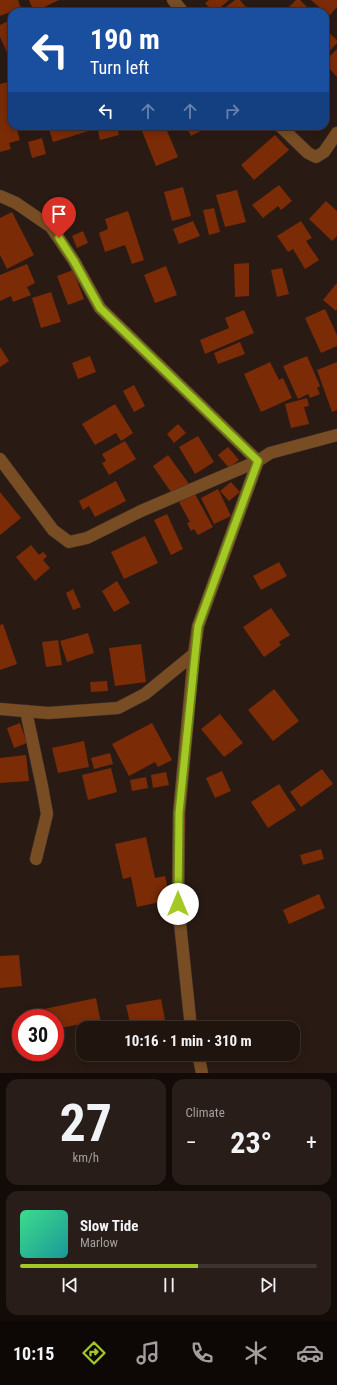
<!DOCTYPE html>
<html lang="en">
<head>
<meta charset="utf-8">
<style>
	body { margin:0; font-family:"Roboto Condensed",sans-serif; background:#281d18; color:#f1f3f6; height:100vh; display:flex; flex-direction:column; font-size:15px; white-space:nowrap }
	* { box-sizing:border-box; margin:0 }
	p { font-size:13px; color:#a29e9e }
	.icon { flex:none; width:22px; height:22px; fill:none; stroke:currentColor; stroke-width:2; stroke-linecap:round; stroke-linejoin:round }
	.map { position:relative; height:1073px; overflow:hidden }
	.sheet { display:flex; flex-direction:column; gap:6px; padding:6px; background:#120b08; flex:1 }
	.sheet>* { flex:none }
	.guide { position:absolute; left:8px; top:8px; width:321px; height:122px; border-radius:12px; box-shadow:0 2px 10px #0003,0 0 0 1px #3d332f; background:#1a4fa0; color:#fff; overflow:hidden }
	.speed { position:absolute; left:12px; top:1009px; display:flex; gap:8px; font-size:20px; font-weight:700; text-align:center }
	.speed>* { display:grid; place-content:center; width:52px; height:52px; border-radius:50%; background:#20140f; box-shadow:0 2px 10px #0003,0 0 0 1px #3d332f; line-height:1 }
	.speed .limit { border:6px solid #d22; background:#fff; color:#111 }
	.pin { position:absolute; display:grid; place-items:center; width:34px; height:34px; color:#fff; margin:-41px -17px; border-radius:50% 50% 50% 0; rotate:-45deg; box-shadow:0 0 4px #0007 }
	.pin .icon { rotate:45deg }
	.me { position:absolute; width:44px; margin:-22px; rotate:0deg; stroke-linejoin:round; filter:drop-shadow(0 0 3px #0008) }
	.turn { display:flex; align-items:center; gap:14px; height:84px; padding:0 16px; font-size:18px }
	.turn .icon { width:52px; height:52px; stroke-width:2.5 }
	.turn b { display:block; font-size:28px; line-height:34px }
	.lanes { display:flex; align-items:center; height:38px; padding:0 16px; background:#0003; justify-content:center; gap:20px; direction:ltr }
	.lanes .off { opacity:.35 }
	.big { font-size:30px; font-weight:700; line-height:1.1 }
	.sheet .tile { flex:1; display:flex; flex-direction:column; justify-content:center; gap:6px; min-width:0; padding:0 14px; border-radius:12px; background:#281d18 }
	.sheet .dial { align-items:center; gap:0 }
	.dial b { font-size:52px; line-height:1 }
	.song { display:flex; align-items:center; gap:12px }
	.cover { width:48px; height:48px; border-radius:6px; background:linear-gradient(135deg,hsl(150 70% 55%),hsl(180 70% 35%)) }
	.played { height:4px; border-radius:2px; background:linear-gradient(90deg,#a4c824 60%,#3d332f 60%) }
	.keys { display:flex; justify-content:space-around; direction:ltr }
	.heat { display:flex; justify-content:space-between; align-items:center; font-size:22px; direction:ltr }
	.sheet .tiles { flex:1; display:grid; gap:6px; grid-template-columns:1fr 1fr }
	.tile:last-child { grid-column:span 2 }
	.trip { position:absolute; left:76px; top:1021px; width:224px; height:40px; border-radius:12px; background:#20140f; box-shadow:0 2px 10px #0003,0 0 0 1px #3d332f; font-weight:700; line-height:40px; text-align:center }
	.tab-bar { display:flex; height:64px; justify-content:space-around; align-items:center; background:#0d0806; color:#a29e9e }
	.tab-bar .icon { width:28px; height:28px }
	.tab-bar .active { color:#a4c824 }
	.tab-bar b { font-size:18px; color:#f1f3f6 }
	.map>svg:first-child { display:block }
	.building { fill:#7b2b06 }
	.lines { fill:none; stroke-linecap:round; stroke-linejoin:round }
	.minor-casing { stroke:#43342e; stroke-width:13 }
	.minor { stroke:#784d23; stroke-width:12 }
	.route-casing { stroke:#6b8217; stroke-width:10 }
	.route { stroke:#a4c824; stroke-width:7 }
</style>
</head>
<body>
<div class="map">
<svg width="337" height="1073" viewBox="0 0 337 1073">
	<rect width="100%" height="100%" fill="#2a1a14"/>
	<g class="building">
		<polygon points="0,0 18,0 21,8 0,16"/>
		<polygon points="29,0 59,0 34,12"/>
		<polygon points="209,0 229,0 215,12 213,12 205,3"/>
		<polygon points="235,0 240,0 250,12 230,12 226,7"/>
		<polygon points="296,0 300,0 310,10 308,12 293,12 288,8"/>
		<polygon points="311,0 337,0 337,7 329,16"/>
		<polygon points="12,19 12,63 0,37 0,25"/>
		<polygon points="325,29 337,40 337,43 325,56"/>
		<polygon points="337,49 337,77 325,64 325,61"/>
		<polygon points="12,81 12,98 8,99 12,113 12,126 16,126 20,140 9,143 11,149 0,152 0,84"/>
		<polygon points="48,126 91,126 92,130 53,142"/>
		<polygon points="97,126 117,126 119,135 100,140"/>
		<polygon points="140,126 165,126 178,157 156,166"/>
		<polygon points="186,126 210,126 191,136"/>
		<polygon points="275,135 289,150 254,180 241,165"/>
		<polygon points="42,138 46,154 32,158 28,142"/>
		<polygon points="279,185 292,201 281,210 278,206 263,218 252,205"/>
		<polygon points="183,187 191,216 172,221 164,192"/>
		<polygon points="237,190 246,222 225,227 216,195"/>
		<polygon points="326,201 337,211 337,236 332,241 309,219"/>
		<polygon points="214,208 220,232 209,235 203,210"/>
		<polygon points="128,211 144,260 132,264 125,245 105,252 99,233 108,229 105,219"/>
		<polygon points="12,212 34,255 7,269 0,255 0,218"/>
		<polygon points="193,221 200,236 179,244 173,229"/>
		<polygon points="301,221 312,238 306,241 319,260 305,269 293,249 288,252 277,236"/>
		<polygon points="83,231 88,243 77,248 72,236"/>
		<polygon points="249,263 249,296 235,297 234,264"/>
		<polygon points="27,264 35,283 27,287 31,295 13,302 11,296 0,301 0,275"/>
		<polygon points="166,266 177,295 155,303 144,275"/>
		<polygon points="282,268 289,294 277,297 271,270"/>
		<polygon points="73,270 84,299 68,305 57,276"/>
		<polygon points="337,283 337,309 336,311 323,300"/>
		<polygon points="51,292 61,322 41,328 32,298"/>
		<polygon points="325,309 337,335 337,346 321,353 305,318"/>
		<polygon points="244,310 254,333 205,354 200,340 229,328 225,318"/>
		<polygon points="240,342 245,354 218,364 214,353"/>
		<polygon points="0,347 9,361 0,367"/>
		<polygon points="90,356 96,372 78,379 72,363"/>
		<polygon points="307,356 320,386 317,388 320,394 310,398 308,394 298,399 283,366"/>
		<polygon points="270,362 279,380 283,378 292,398 261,412 244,374"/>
		<polygon points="337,362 337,410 332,412 317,370"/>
		<polygon points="134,385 145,406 134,412 123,391"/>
		<polygon points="307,398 309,406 304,407 309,424 291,428 285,404"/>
		<polygon points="115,404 133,433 121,441 116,433 95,445 82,424"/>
		<polygon points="178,424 186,433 174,443 167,434"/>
		<polygon points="198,436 214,462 195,474 179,447"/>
		<polygon points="125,441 136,459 109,475 102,463 106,461 102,454"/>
		<polygon points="228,447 239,460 229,468 218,455"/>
		<polygon points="168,455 189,484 173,495 153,466"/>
		<polygon points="116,481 126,501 95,517 89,506 83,510 79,501"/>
		<polygon points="231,482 240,492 229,501 220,491"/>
		<polygon points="218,489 231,516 214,524 201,498"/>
		<polygon points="0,492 21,518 0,535"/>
		<polygon points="195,494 213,527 198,535 194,529 191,531 187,523 190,522 179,502"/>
		<polygon points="167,514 183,549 171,555 154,520"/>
		<polygon points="145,536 158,563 124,579 111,552"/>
		<polygon points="31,545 39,555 43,552 47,556 43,560 50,568 35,581 16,557"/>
		<polygon points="279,562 287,576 261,590 253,576"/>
		<polygon points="117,581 130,603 114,612 102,591"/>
		<polygon points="73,589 81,607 73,610 66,593"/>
		<polygon points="271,608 290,635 279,642 281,645 264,657 243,627"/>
		<polygon points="3,624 17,664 0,670 0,625"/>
		<polygon points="88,633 94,653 67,662 60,641"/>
		<polygon points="58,640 62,665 46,667 42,642"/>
		<polygon points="141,644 146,682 115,686 109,648"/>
		<polygon points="107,681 108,691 91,692 90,682"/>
		<polygon points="274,689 299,721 273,741 248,710"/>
		<polygon points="220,714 243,743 224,757 201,729"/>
		<polygon points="20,723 27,743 14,748 7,728"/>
		<polygon points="152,723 172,760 158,767 155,762 129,776 112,744"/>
		<polygon points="84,741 89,767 58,773 52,748"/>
		<polygon points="110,753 113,764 94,769 91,758"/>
		<polygon points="26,755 29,781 0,783 0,758"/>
		<polygon points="111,768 117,792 88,800 82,775"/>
		<polygon points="322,769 333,784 301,807 290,792"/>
		<polygon points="222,771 231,791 215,798 206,778"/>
		<polygon points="166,772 169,785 153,788 151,775"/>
		<polygon points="146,777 148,788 132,791 130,780"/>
		<polygon points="279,784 296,810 268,828 251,802"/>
		<polygon points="146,837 155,878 165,876 170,897 164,898 165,901 137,907 131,877 123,879 115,844"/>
		<polygon points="321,849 324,859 303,865 300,855"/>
		<polygon points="319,894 325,908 289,924 283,910"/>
		<polygon points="19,955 22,986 0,988 0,956"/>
		<polygon points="96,998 101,1023 88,1026 87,1023 55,1029 55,1018 46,1018 44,1009"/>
		<polygon points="161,999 166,1025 149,1028 131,1028 126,1005"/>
		<polygon points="138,1054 167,1054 167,1055 140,1061"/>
	</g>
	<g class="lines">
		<defs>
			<g id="minor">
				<polyline points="173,0 183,12"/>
				<polyline points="280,126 308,153 316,157 324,152 337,133"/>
				<polyline points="0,196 16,203 51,227 74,261 100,308 258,461"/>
				<polyline points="0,459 53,530 69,542 87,538 141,511 258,461 270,453 337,435"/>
				<polyline points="0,709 48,713 118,708 145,694 194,654"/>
				<polyline points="26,711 42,786 47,814 36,859"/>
				<polyline points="191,1028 178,904 179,813 194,654 198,626 258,461"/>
				<polyline points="198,1054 202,1073"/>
			</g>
		</defs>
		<use href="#minor" class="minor-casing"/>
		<use href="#minor" class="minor"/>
	</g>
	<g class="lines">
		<defs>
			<polyline id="route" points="59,238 74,261 100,308 258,461 198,626 179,813 178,904"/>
		</defs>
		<use href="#route" class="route-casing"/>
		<use href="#route" class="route"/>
	</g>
</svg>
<div class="speed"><div class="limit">30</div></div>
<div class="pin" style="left:59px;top:238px;background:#d93025"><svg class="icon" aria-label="arrive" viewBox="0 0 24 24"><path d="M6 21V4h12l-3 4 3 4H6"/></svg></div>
<svg class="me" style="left:178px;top:904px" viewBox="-20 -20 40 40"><circle r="19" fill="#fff"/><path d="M0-13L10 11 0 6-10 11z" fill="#a4c824"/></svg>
<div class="trip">10:16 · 1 min · 310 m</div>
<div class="guide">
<div class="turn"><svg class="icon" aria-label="left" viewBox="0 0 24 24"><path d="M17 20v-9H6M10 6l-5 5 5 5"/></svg><div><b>190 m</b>Turn left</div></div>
<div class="lanes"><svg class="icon" aria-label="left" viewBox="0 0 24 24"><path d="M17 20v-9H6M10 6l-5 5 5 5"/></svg><svg class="icon off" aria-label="ahead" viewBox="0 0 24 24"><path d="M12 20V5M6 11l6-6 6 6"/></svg><svg class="icon off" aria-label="ahead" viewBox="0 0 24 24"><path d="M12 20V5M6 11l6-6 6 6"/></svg><svg class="icon off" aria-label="right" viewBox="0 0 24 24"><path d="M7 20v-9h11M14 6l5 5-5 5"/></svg></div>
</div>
</div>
<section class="sheet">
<div class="tiles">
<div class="tile dial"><b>27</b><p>km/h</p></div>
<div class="tile"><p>Climate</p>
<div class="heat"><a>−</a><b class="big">23°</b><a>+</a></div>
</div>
<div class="tile">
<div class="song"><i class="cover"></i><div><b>Slow Tide</b><p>Marlow</p></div></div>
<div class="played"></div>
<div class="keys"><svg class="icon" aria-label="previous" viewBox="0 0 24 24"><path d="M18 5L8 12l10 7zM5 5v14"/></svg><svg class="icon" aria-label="pause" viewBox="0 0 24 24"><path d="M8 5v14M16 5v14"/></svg><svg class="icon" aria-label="next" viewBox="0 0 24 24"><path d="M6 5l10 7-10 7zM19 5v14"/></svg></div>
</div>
</div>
</section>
<nav class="tab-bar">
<b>10:15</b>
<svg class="icon active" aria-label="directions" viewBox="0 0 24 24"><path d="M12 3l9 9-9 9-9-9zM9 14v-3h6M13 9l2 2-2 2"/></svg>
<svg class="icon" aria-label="music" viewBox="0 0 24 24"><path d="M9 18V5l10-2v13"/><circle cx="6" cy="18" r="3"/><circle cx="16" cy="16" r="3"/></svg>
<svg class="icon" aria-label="phone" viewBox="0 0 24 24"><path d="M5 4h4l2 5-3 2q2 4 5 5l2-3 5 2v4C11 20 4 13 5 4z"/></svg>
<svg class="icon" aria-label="climate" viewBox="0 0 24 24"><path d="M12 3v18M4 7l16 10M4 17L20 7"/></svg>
<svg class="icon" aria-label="car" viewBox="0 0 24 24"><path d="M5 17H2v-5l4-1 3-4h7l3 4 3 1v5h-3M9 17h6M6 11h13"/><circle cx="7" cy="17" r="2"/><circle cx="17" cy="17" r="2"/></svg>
</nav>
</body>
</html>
